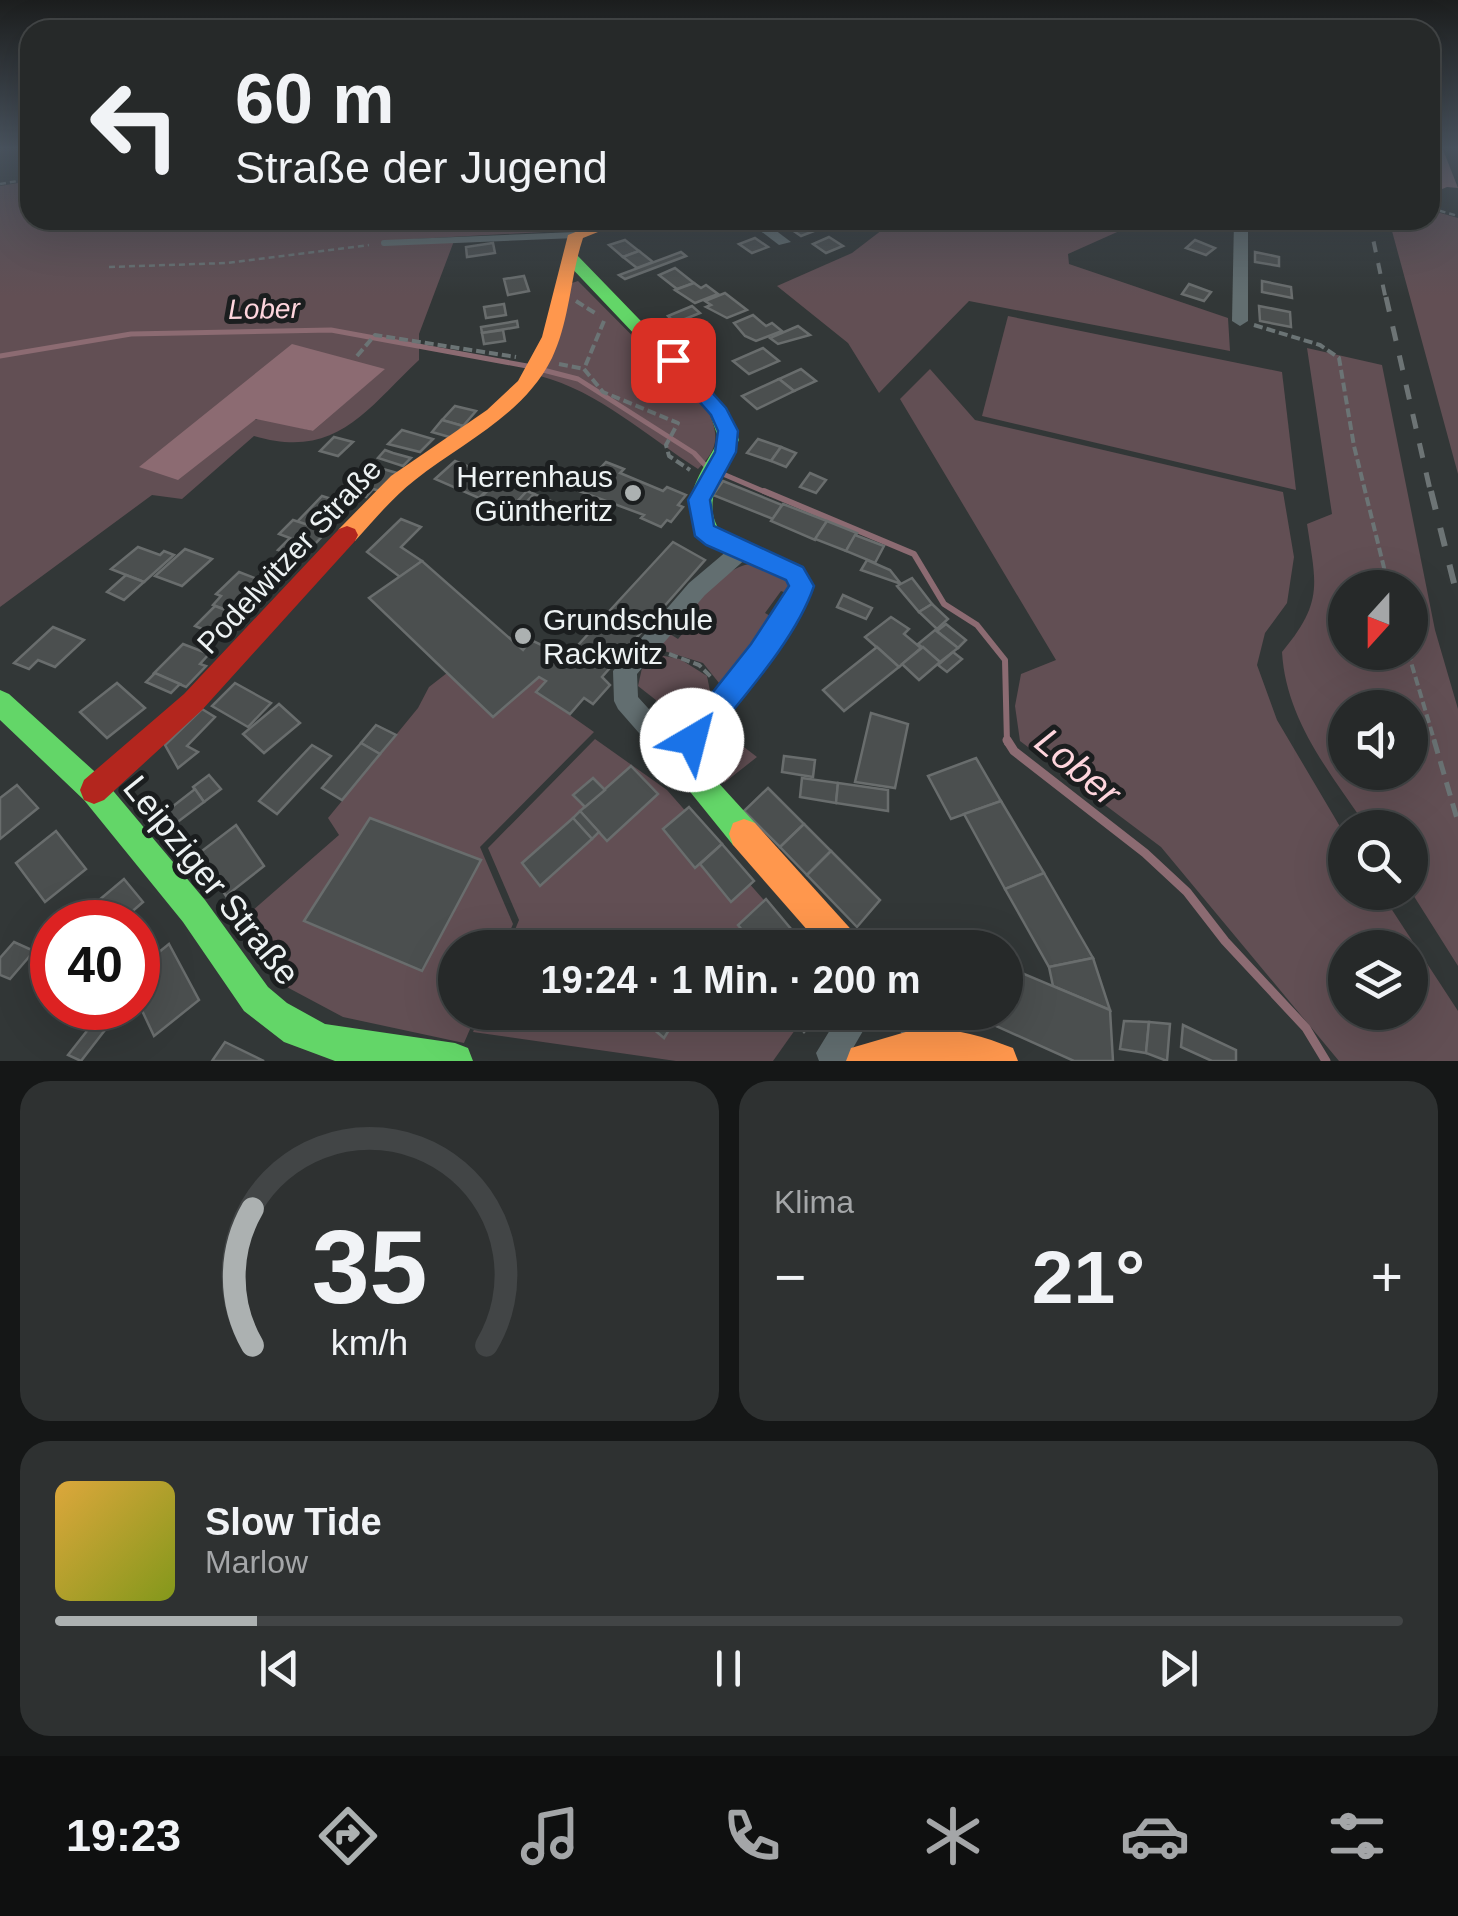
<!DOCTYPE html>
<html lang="de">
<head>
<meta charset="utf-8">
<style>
	body { margin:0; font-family:Arial,sans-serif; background:#2e3131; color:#f1f3f6; height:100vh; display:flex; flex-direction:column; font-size:38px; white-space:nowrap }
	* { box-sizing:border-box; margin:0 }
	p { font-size:32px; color:#a4a6a8 }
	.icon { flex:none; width:55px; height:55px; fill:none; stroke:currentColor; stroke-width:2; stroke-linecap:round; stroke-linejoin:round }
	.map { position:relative; height:1061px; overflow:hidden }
	.sheet { display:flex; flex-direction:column; gap:20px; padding:20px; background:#151717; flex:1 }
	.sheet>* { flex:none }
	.guide { position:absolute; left:20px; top:20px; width:1420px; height:210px; border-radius:30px; box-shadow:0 10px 40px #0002,0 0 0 2px #424546; background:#262929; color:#f1f3f6; overflow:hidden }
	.needle { width:65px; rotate:201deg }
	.fabs { position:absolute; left:1328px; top:570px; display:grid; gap:20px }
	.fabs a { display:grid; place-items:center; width:100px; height:100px; border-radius:50%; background:#262929; box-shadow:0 10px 40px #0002,0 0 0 2px #424546; font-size:50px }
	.speed { position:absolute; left:30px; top:900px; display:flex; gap:20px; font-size:50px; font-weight:700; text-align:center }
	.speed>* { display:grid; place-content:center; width:130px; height:130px; border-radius:50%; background:#262929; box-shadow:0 10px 40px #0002,0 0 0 2px #424546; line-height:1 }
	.speed .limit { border:15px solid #d22; background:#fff; color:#111 }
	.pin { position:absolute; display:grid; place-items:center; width:85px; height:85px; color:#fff; margin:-42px; border-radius:20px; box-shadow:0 5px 15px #0006 }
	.me { position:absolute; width:110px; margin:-55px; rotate:37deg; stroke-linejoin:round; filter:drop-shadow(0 0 8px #0008) }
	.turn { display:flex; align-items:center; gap:35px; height:210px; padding:0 50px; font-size:45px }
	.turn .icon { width:130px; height:130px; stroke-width:2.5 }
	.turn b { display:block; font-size:70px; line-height:85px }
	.big { font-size:75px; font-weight:800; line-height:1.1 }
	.sheet .card { flex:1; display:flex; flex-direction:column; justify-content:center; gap:15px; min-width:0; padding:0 35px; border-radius:30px; background:#2e3131 }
	.sheet .dial { align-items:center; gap:0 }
	.dial svg { height:260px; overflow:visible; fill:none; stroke:#424546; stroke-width:7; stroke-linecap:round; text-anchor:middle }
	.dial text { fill:#f1f3f6; stroke:none }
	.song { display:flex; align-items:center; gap:30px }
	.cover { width:120px; height:120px; border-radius:15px; background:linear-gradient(135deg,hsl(40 70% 55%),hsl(70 70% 35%)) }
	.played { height:10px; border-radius:5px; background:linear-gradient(90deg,#acb1b1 15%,#424546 15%) }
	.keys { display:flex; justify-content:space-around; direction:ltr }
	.heat { display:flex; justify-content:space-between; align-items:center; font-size:55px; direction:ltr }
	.sheet .tiles { flex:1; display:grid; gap:20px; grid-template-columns:1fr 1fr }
	.card:last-child { grid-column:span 2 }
	.trip { position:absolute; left:438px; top:930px; width:585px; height:100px; border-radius:50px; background:#262929; box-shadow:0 10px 40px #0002,0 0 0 2px #424546; font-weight:800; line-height:100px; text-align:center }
	.menu { display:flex; height:160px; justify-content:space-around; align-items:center; background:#0f1010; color:#a4a6a8 }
	.menu .icon { width:70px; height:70px }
	.menu .current { color:#acb1b1 }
	.menu b { font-size:45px; color:#f1f3f6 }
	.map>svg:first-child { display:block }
	.green { fill:#624f54; fill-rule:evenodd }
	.water { fill:#8c6b72 }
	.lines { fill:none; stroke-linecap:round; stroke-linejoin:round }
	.stream-far2 { stroke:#8c6b72; stroke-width:5 }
	.stream-far1 { stroke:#8c6b72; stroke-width:6 }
	.stream { stroke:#8c6b72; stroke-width:9 }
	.building { fill:#4b4f4f; stroke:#696d6d; stroke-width:2.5 }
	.path-far2 { stroke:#6b7475; stroke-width:2.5; stroke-dasharray:6 4; stroke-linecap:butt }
	.path-far1 { stroke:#6b7475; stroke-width:4; stroke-dasharray:9 4; stroke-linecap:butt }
	.path { stroke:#6b7475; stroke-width:5; stroke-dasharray:14 8; stroke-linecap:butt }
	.lane { stroke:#626e70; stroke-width:6 }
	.street { fill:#626e70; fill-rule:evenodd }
	.fast { fill:#63d668; fill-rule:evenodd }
	.slow { fill:#ff974d; fill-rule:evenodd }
	.jam { fill:#b3261e; fill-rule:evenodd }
	.rail-far2 { stroke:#6d7475; stroke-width:4; stroke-dasharray:11 11; stroke-linecap:butt }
	.rail-far1 { stroke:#6d7475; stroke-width:5; stroke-dasharray:15 15; stroke-linecap:butt }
	.rail { stroke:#6d7475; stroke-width:6; stroke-dasharray:19 19; stroke-linecap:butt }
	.route { fill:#1a73e8; stroke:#114b97; stroke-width:2.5 }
	.poi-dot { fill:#acb1b1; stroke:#1b1e1f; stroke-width:4 }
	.labels { text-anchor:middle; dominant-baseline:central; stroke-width:10; stroke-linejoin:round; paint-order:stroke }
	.far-water-label { font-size:28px; font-style:italic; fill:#fed5dd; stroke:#1b1e1f }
	.poi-label { font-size:30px; fill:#edf2f3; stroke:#1b1e1f; text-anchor:end }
	.street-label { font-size:30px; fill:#edf2f3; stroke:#1b1e1f }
	.near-street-label { font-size:35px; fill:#edf2f3; stroke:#1b1e1f }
	.near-water-label { font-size:38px; font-style:italic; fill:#fed5dd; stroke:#1b1e1f }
</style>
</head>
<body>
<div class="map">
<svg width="1458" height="1061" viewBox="0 0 1458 1061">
	<rect width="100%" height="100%" fill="#323737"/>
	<g class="green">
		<path d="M30 181V220H613L581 230 415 239 454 241 419 334V360C365 411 336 460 254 436L182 499 152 495 0 607V186ZM384 369 313 431 262 418 250 421Z"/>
		<polygon points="1430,210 1458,218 1458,474 1389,220 1430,220"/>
		<polygon points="895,220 1144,220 1068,254 1069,264 1228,318 1230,351 969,301 879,393 848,343 777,286 852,253"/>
		<path d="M578 281 709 413C720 438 717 450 698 469 648 437 598 391 540 376L566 293 572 283Z"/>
		<polygon points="1008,316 1282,372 1296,490 982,416"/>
		<path d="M1307 348 1382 365 1435 630 1458 709V966L1410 890V828L1367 827C1330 773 1286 720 1282 652 1324 602 1316 584 1307 524L1332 514ZM1345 588H1410V652H1345ZM1345 708H1410V772H1345Z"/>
		<path d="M930 369 975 420 1283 492 1294 557 1287 603 1265 633 1257 665 1277 720 1345 835V892L1381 893 1458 1011V1061H1339L1161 847 1020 741 1015 706 1021 674 1056 660 900 399ZM1345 948H1410V1012H1345Z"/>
		<path d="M749 564 788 579 789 594 781 591 765 613 774 618 719 683 703 663 658 649 670 634 678 639 693 621 686 615C703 595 722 570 749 564Z"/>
		<polygon points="654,654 680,659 707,676 712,701 696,716 675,715 638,686 642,668"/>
		<polygon points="447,673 493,717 539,677 546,681 537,692 594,732 480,847 513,924 503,947 455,948 455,1012 477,1013 464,1043 343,1017 283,985 255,952 266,932 253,910 339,835 328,818 418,708 429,687"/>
		<polygon points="728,716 740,744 757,757 724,783 709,759 714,737"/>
		<polygon points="595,739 667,790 805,947 508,947 519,920 488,848"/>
		<polygon points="481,1013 807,1013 773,1061 676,1061 473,1032"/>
	</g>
	<g class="water">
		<polygon points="1430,147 1442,147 1458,188 1447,187 1430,194"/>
		<polygon points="292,344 385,369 313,431 256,419 178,480 139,467"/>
	</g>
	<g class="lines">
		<g class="stream-far2">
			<polyline points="0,356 131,334 331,330 527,366"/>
			<polyline points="543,370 578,379 694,453 705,465"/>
			<polyline points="723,474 770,494"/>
		</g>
		<polyline class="stream-far1" points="764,491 914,554 944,604 977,625 1005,660 1007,743"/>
		<polyline class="stream" points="1007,740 1014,751 1145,853 1187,892 1225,941 1306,1028 1326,1061"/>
	</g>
	<g class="building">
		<polygon points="800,220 812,221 822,228 801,236 785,225"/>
		<polygon points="829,237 843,246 826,253 813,244"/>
		<polygon points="755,238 768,247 752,253 739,244"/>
		<polygon points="625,240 639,251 623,257 609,245"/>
		<polygon points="1195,240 1215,248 1206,255 1186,248"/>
		<polygon points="493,243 495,253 467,257 466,247"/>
		<polygon points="639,251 653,262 637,268 623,257"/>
		<polygon points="681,252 686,256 625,279 619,275"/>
		<polygon points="1255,252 1279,257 1279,266 1255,262"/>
		<polygon points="675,268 694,283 677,289 659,275"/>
		<polygon points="524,276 529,291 508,295 504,279"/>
		<polygon points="1262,281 1291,287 1292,298 1262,292"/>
		<polygon points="694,283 701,288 706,285 718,294 695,303 675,290"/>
		<polygon points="1189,284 1211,292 1204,301 1182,294"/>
		<polygon points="725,293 747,310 727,318 706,307 711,305 705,301"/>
		<polygon points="504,304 506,315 486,318 484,307"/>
		<polygon points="692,306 700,313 675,323 668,316"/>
		<polygon points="1259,306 1290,312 1291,327 1260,321"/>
		<polygon points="753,315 766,326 772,323 782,331 756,341 745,336 734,323"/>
		<polygon points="517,321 518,327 482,333 481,327"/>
		<polygon points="798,326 810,335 778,344 770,338"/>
		<polygon points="503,330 505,341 484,344 482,333"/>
		<polygon points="763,348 779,361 749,374 733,361"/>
		<polygon points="801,369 816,381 794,391 779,379"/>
		<polygon points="779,379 794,391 757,409 742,396"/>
		<polygon points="455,406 476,411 463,426 442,420"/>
		<polygon points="442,420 463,426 453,438 432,432"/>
		<polygon points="402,430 433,439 420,452 388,444"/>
		<polygon points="334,437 353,442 338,456 320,451"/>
		<polygon points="758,439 781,447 771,461 747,453"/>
		<polygon points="781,447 796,453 786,467 771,461"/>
		<polygon points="385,450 393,453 411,458 403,466 378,458"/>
		<polygon points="455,461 498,479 479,498 435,479"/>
		<polygon points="606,462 624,469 620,473 663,491 667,487 686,495 678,505 683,507 671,522 667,520 661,527 641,518 644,515 579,491"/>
		<polygon points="376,467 397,473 380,491 359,485"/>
		<polygon points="508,471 536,483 508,511 480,498"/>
		<polygon points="810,473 826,480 816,493 800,487"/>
		<polygon points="349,480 359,485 373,489 366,497 340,489"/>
		<polygon points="723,481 782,505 773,519 713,495"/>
		<polygon points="527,491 534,494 506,523 491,516 499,507 508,511"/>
		<polygon points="534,494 551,501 539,514 522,507"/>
		<polygon points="322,496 351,505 327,531 297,522"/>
		<polygon points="783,504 827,521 815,540 771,521"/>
		<polygon points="401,519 421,527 401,547 422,561 400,577 367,552"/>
		<polygon points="293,520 327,531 302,558 278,550 290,538 279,534"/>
		<polygon points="827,521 857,533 846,551 815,539"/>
		<polygon points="855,535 884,546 875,563 846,551"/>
		<polygon points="673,542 705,560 602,677 610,685 593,704 584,698 570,714 536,692 546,681 539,677 493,717 369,598 422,561 523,650 531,640 567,657"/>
		<polygon points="138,547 160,555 164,551 174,555 144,582 111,569"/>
		<polygon points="185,549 212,559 182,586 155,576"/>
		<polygon points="867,560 890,570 901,584 861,570"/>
		<polygon points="239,572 273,585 252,608 238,602 229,611 213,605 221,596 216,594"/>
		<polygon points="126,575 144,582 124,600 107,592"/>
		<polygon points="912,578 932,604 919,612 897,586"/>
		<polygon points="843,595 872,608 866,619 837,607"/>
		<polygon points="932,604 948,619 937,629 919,612"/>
		<polygon points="215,606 244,617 224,638 195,626"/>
		<polygon points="891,617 909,629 904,634 921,648 899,667 865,637"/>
		<polygon points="946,624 966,640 958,648 937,631"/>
		<polygon points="53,627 84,640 55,667 38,660 29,669 14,663"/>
		<polygon points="935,630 958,648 940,662 918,644"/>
		<polygon points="183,644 209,654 200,664 206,666 186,687 154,673"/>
		<polygon points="877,647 899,667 844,711 823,690"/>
		<polygon points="923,647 940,662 919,680 902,664"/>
		<polygon points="953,652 962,659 947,672 938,665"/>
		<polygon points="155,673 180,684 171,693 146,682"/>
		<polygon points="117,683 145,708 107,738 80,712"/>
		<polygon points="235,683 271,703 248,727 212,706"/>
		<polygon points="279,704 300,723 264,753 243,734"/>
		<polygon points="202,709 215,717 187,746 198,752 178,768 165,745"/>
		<polygon points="871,713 908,724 895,788 855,782"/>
		<polygon points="376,725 396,735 380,754 361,743"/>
		<polygon points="361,743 380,754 342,800 322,788"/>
		<polygon points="312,745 331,756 277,814 259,801"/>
		<polygon points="784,756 815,760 813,777 782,772"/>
		<polygon points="976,758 1001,801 951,819 928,776"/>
		<polygon points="631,766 658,794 607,841 580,811"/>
		<polygon points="209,775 221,789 204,802 193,787"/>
		<polygon points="593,778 605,790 585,807 573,795"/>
		<polygon points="802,778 838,783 836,803 800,797"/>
		<polygon points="838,783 888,790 888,811 836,803"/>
		<polygon points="17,785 38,808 0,839 0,798"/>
		<polygon points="768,788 804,824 780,847 744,811"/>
		<polygon points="195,789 204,802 163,833 154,821"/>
		<polygon points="1001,801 1044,873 1005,889 964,814"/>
		<polygon points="689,807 722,844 695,868 663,829"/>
		<polygon points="580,811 599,832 592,839 573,818"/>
		<polygon points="370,818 481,860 422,971 304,921"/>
		<polygon points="573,818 592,839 540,886 522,863"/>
		<polygon points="804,824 831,851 807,875 780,847"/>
		<polygon points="236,825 264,866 226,896 198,854"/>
		<polygon points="56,831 86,869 45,902 16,863"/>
		<polygon points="722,844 754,881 731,902 700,864"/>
		<polygon points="831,851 880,900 857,927 807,875"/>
		<polygon points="1044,873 1093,958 1049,967 1005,889"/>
		<polygon points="124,879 143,902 120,922 93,922 85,912"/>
		<polygon points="766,899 807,948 757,948 738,925"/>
		<polygon points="915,930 936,939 934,948 911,948"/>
		<polygon points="533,933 573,948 515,948 520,936 530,940"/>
		<polygon points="14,942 34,951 10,979 0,975 0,958"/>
		<polygon points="169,944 199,1000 154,1036 138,1002 138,969"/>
		<polygon points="1093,958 1110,1010 1053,986 1049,967"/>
		<polygon points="1005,966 1110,1010 1113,1061 1074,1061 965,1012 1005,1012"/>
		<polygon points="105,1008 122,1008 81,1061 68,1055"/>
		<polygon points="641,1012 680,1012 664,1038 638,1016"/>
		<polygon points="788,1012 822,1012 804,1032"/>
		<polygon points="1124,1021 1149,1022 1146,1053 1120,1049"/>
		<polygon points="1149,1022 1170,1024 1167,1061 1146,1053"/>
		<polygon points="1183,1025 1236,1050 1236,1061 1212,1061 1181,1047"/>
		<polygon points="225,1042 264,1061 212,1061"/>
	</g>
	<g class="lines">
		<g class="path-far2">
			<polyline points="0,184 30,179"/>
			<polyline points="1430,208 1458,216"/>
			<polyline points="109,267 227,263 369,245"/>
		</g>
		<g class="path-far1">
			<polyline points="576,301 598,315"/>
			<polyline points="604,321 584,369 603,392 678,423 666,445 669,456 690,470"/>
			<polyline points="1254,325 1320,345 1339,358 1354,446 1389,588"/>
			<polyline points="357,356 375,335 516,357"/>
			<polyline points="559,364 584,369"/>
			<polyline points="1408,652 1435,743"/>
			<polyline points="669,654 699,665 711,677"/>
		</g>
		<polyline class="path" points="1434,740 1458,822"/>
		<polyline class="lane" points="384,243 576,235"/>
		<g class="street">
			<polygon points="746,220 762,220 791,242 779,245"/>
			<polygon points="1234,220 1248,220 1248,321 1240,326 1232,321"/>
			<polygon points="741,543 748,545 751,551 748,557 705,595 637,674 638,697 685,749 688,757 685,765 676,769 667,765 618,709 614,701 613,671 689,583 734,545"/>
			<polygon points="841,1012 874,1012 849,1055 851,1061 819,1061 816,1053"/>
			<path d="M889 1012H925L940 1029 945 1040 940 1051 929 1056C912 1048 896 1030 889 1012Z"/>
		</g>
		<g class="fast">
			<path d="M565 255H577L729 412 739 440C725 468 698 504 722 533L802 566 814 586 773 658 694 756 755 823 759 834 755 845 744 849 733 845 662 757 755 642 789 586 786 580 706 545C674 506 698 478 719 440L710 414 565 261Z"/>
			<polygon points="0,690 9,694 104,780 205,900 268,987 287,1003 325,1024 455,1043 468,1048 473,1061 335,1061 284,1042 244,1011 183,922 84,800 0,720"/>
		</g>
		<g class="slow">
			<path d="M606 220H628L583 238C570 277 570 320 552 358 523 416 463 442 415 480 392 498 374 520 355 541H339L336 535 339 529 391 476 487 410 518 381 542 337 568 235Z"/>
			<polygon points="744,819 755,823 857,936 861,948 823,948 733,845 729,834 733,823"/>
			<path d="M916 1029C951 1027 980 1035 1013 1048L1018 1061H846L851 1048Z"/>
		</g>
		<polygon class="jam" points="347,526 355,529 358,535 355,541 202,710 104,800 94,804 84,800 80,790 84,780 184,694 339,529"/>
		<polyline class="rail-far2" points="1369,220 1386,300"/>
		<polyline class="rail-far1" points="1386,297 1431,494"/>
		<polyline class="rail" points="1431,491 1458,599"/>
	</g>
	<linearGradient id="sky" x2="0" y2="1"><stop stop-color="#1c1e1e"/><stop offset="0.5" stop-color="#49535e"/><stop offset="1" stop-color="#49535e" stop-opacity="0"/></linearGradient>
	<rect width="1458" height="296" fill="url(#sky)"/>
	<path class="route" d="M673 355 679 356 726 408 738 431 736 452 710 500 714 526 803 567 814 586C795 642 738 702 702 749L692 753 682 749 678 740 682 731 751 644 789 586 786 580 706 545 695 536 688 500 715 452 718 431 711 415 663 360Z"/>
	<g class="poi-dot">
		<circle cx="633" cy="493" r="10"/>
		<circle cx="523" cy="636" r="10"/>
	</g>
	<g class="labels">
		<g class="far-water-label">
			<text transform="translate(264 309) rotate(-1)">Lober</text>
		</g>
		<g class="poi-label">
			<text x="613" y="476">Herrenhaus<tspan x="613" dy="34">Güntheritz</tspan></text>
			<text x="543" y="619" text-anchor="start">Grundschule<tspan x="543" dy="34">Rackwitz</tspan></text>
		</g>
		<g class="street-label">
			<text transform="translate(289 556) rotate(-47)">Podelwitzer Straße</text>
		</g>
		<g class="near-street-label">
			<text transform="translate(212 880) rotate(51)">Leipziger Straße</text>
		</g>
		<g class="near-water-label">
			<text transform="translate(1078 767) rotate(40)">Lober</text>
		</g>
	</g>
</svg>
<div class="fabs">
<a><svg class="needle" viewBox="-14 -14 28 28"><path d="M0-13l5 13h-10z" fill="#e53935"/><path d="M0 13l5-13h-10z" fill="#a4a6a8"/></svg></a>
<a><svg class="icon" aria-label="sound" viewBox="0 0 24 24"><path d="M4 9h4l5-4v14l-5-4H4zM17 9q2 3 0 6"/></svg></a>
<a><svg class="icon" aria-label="search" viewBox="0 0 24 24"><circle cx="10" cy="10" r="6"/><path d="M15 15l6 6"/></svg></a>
<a><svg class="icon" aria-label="layers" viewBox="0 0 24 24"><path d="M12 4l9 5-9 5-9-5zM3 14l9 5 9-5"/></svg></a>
</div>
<div class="speed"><div class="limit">40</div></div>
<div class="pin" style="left:673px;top:360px;background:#d93025"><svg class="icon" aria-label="arrive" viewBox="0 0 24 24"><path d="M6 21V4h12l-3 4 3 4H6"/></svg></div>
<svg class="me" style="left:692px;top:740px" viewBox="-20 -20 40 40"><circle r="19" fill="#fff"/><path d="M0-13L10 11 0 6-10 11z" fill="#1a73e8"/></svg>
<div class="trip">19:24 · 1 Min. · 200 m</div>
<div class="guide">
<div class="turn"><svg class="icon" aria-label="left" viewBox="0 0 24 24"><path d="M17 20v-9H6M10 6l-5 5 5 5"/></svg><div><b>60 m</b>Straße der Jugend</div></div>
</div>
</div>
<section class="sheet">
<div class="tiles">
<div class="card dial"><svg viewBox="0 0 100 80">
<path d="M14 69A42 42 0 1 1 86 69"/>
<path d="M14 69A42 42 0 0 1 14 27" stroke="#acb1b1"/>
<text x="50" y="56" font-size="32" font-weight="700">35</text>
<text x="50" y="72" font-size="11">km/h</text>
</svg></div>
<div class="card"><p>Klima</p>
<div class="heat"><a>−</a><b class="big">21°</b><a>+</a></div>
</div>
<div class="card">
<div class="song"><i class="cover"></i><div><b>Slow Tide</b><p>Marlow</p></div></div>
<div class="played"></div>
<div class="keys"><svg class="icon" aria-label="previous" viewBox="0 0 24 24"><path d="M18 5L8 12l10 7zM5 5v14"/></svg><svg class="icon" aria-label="pause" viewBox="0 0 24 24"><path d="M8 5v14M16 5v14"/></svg><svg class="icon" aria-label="next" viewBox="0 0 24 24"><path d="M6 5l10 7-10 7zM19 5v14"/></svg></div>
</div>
</div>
</section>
<nav class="menu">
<b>19:23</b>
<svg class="icon current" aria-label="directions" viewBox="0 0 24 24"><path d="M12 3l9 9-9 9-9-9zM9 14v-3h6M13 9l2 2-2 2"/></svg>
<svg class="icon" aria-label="music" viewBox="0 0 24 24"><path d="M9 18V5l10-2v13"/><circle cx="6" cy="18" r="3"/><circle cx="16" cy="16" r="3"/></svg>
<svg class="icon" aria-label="phone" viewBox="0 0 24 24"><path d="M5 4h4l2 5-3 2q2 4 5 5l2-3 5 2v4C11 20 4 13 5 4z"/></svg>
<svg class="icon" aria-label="climate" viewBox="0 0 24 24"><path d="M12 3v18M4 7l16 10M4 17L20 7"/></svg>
<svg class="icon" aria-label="car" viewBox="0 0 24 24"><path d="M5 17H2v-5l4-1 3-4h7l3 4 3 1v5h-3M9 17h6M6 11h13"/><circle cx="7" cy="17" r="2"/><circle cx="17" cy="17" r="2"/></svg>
<svg class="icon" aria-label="filters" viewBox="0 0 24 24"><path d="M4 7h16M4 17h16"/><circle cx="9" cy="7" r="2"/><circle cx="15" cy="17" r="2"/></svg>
</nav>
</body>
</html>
